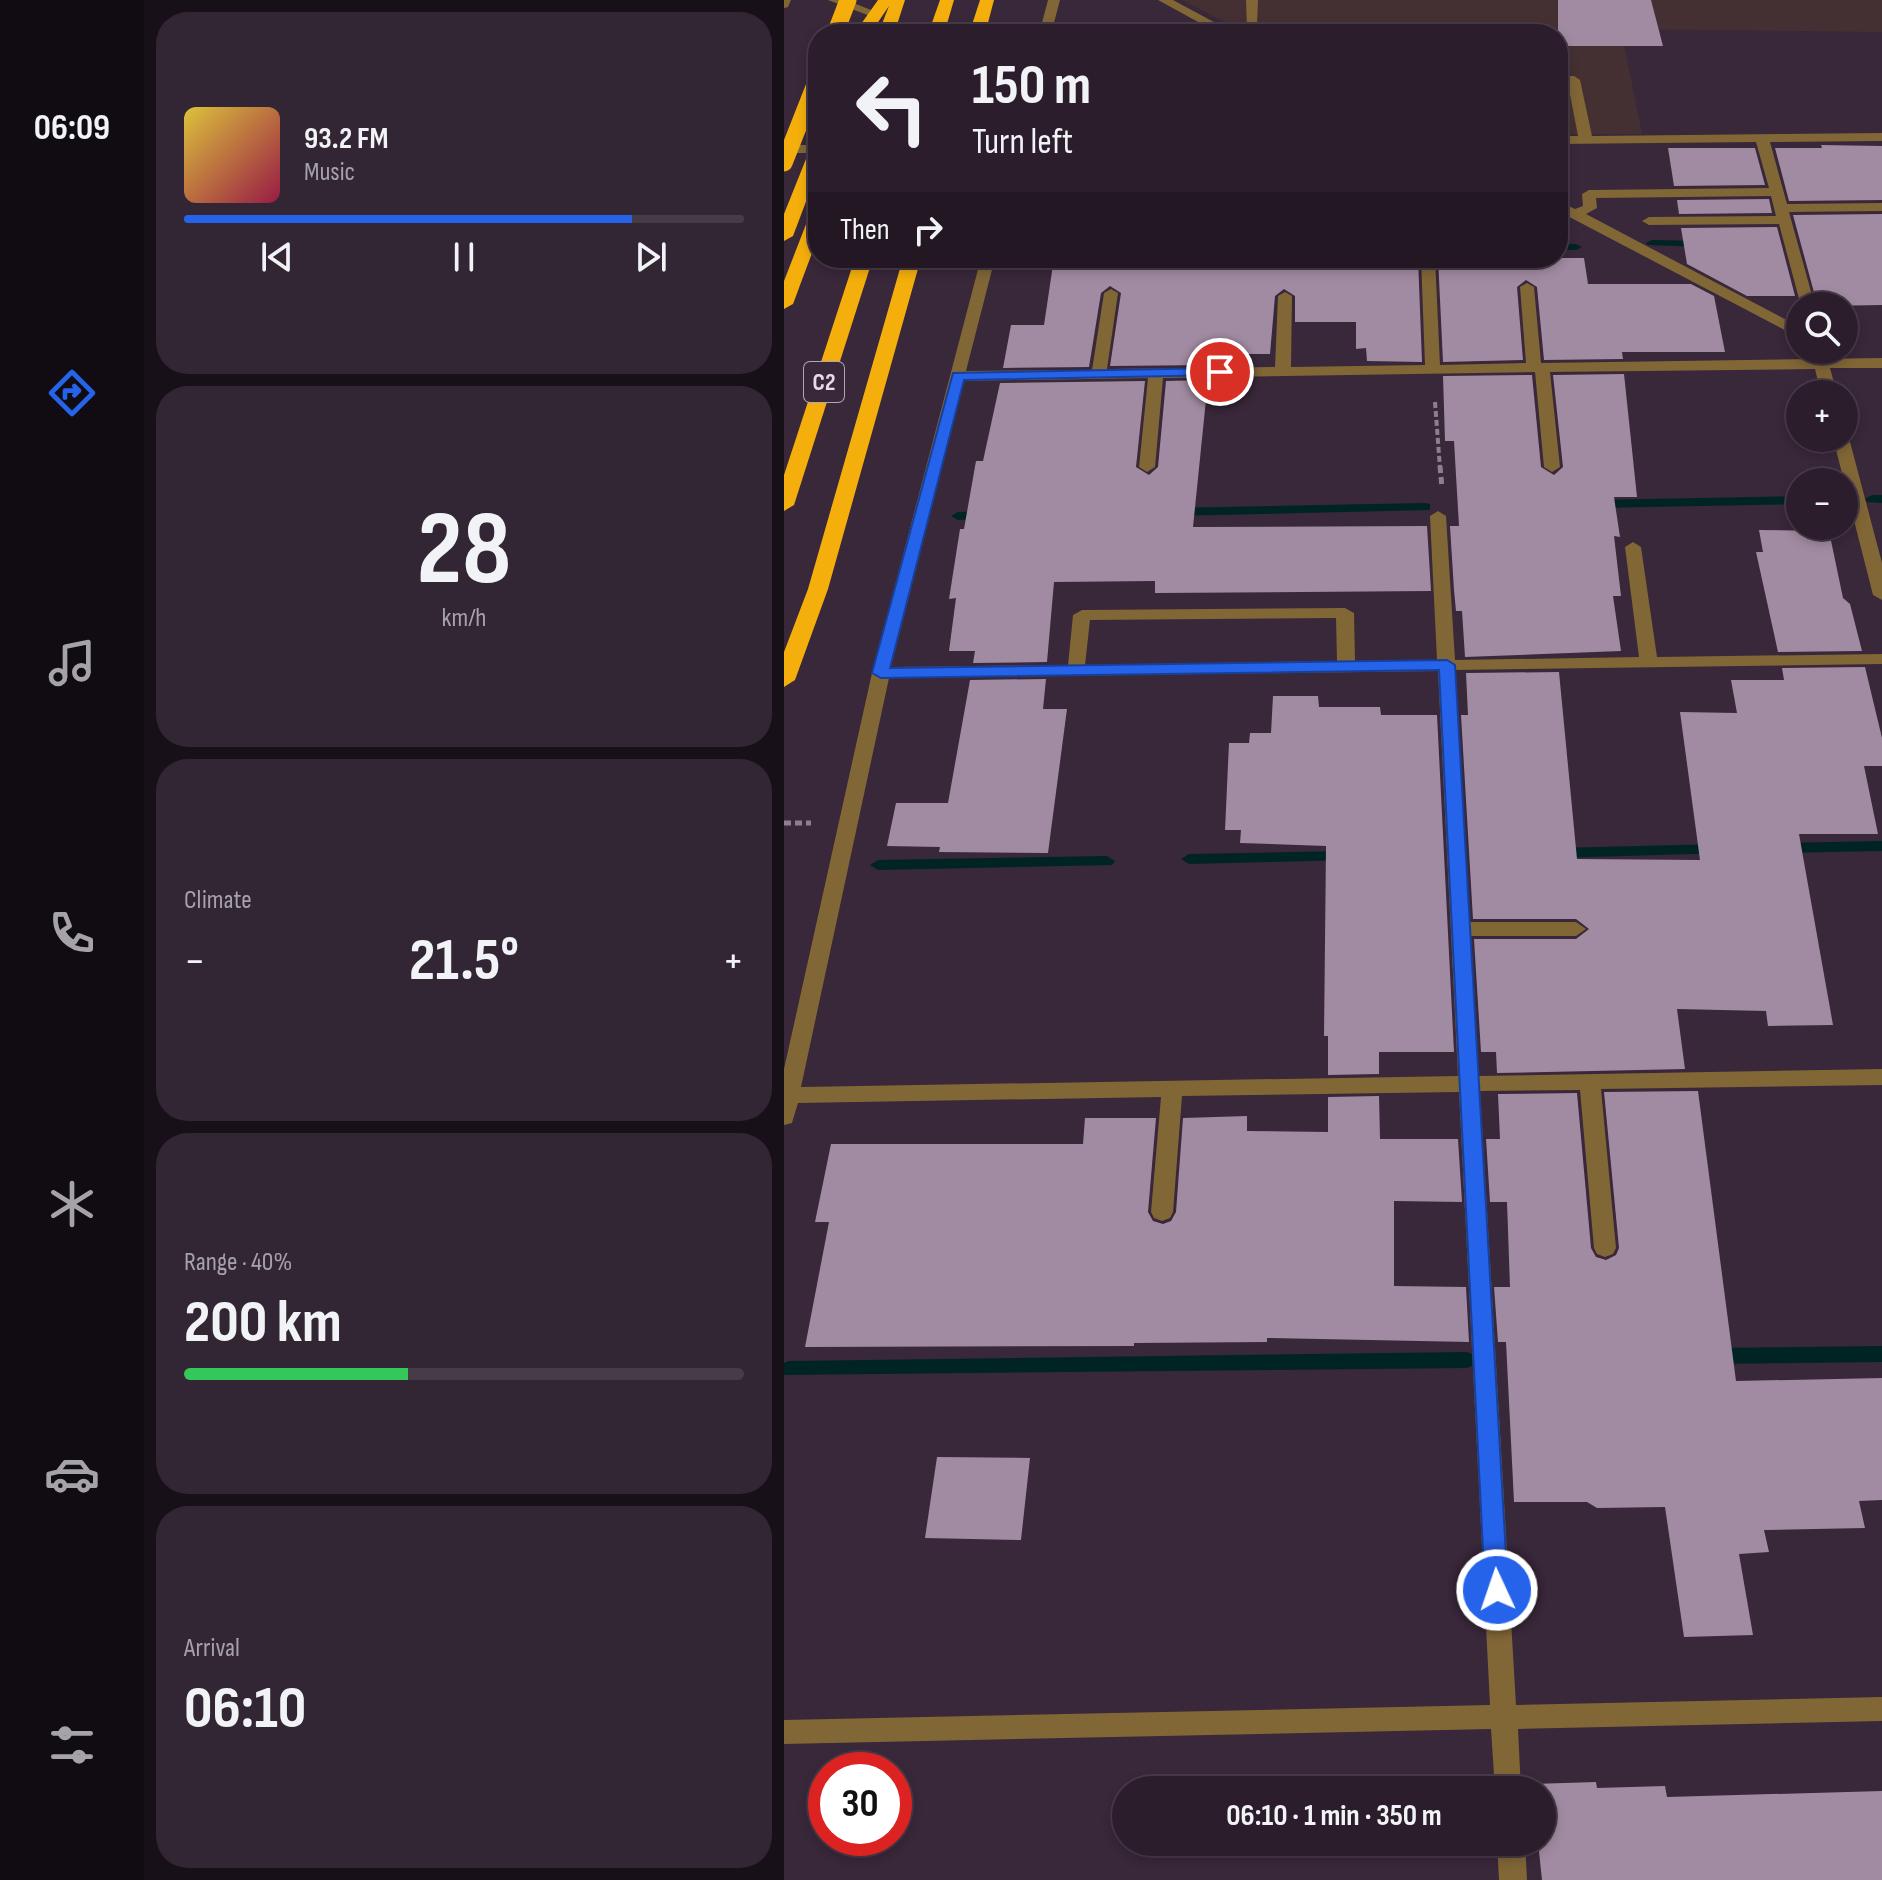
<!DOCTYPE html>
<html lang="en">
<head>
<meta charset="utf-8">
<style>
	body { margin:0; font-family:"Sofia Sans Condensed",sans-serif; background:#332634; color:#f1f3f6; height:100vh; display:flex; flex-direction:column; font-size:30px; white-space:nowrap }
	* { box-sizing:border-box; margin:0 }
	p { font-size:26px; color:#a6a2a9 }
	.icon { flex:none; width:44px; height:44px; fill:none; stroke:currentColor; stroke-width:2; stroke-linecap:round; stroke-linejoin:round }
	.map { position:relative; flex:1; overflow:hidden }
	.drawer { display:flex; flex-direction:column; gap:12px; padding:12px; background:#181018; width:640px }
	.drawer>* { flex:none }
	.banner { position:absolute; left:24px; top:24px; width:760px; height:244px; border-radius:32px; box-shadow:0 4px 12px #0003,0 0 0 2px #473b48; background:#2b1d2c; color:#f1f3f6; overflow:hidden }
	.buttons { position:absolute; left:1002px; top:292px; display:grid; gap:16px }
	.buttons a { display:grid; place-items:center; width:72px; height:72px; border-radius:50%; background:#2b1d2c; box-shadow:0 4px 12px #0003,0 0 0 2px #473b48; font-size:40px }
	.speed { position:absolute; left:24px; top:1752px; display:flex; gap:16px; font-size:40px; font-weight:700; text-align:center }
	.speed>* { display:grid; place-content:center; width:104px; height:104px; border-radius:50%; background:#2b1d2c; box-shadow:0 4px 12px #0003,0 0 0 2px #473b48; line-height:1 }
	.speed .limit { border:12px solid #d22; background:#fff; color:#111 }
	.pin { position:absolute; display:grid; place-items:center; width:68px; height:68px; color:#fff; margin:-34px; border:4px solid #fff; border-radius:50%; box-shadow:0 2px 8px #0007 }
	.me { position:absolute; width:88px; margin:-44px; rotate:357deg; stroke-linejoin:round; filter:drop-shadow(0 0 6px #0008) }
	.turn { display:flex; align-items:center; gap:28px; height:168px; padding:0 32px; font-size:36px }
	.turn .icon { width:104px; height:104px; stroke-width:2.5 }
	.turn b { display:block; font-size:56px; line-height:68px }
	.then { display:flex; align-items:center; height:76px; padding:0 32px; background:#0003; gap:16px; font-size:30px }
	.big { font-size:60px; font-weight:700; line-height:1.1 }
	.drawer .tile { flex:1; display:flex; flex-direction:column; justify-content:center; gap:12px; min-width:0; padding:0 28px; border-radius:32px; background:#332634 }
	.drawer .dial { align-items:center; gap:0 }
	.dial b { font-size:104px; line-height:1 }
	.song { display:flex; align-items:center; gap:24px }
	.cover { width:96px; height:96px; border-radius:12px; background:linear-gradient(135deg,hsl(50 70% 55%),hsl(340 70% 35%)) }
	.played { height:8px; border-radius:4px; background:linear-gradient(90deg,#2563eb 80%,#473b48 80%) }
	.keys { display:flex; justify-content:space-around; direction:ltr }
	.heat { display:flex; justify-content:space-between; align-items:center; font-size:44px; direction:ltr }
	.charge { height:12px; border-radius:6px; background:linear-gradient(90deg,#34c759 40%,#473b48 0) }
	.trip { position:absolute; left:328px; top:1776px; width:444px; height:80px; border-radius:40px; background:#2b1d2c; box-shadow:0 4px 12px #0003,0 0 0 2px #473b48; font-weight:700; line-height:80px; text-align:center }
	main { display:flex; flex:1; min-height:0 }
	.tabs { display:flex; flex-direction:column; width:144px; justify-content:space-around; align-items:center; background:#110c12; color:#a6a2a9 }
	.tabs .icon { width:56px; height:56px }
	.tabs .selected { color:#2563eb }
	.tabs b { font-size:36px; color:#f1f3f6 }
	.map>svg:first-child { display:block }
	.industrial { fill:#443033 }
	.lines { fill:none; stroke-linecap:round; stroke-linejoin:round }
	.stream { fill:#002424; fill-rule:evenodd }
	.building { fill:#a18ba2 }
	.path-far1 { stroke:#8e7f8f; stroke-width:4; stroke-dasharray:6 3; stroke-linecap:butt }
	.path { stroke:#8e7f8f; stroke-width:5; stroke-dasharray:7 4; stroke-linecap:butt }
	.minor { fill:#816636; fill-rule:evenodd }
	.highway { fill:#f4af0c; fill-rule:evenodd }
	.highway-bridge { stroke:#f4af0c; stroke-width:17 }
	.route { fill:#2563eb; stroke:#184099; stroke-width:2 }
	.labels { text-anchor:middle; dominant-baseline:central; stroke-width:8; stroke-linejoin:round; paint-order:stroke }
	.shield { fill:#39273a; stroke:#b3a5b3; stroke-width:2 }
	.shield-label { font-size:24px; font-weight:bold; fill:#e7dbe7 }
</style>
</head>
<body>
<main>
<nav class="tabs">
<b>06:09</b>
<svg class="icon selected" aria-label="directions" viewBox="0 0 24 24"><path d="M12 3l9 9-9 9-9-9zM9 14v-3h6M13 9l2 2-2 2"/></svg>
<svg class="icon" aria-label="music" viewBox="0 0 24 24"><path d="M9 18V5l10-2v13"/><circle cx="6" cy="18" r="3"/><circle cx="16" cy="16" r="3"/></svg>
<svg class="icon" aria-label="phone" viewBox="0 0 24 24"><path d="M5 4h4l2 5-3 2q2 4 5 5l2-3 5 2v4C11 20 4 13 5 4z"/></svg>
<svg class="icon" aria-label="climate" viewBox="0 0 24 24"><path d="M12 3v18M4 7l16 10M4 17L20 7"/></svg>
<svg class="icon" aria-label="car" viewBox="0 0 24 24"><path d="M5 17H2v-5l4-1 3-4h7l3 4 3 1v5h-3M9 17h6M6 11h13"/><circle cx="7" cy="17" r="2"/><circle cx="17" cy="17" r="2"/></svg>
<svg class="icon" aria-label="filters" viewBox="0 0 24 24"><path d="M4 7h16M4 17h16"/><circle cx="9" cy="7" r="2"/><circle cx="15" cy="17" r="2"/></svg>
</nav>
<section class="drawer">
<div class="tile">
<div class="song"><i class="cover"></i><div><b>93.2 FM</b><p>Music</p></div></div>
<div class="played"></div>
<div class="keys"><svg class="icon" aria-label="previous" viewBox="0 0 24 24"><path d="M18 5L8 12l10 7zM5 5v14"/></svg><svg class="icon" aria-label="pause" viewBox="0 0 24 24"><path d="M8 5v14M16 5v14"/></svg><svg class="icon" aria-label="next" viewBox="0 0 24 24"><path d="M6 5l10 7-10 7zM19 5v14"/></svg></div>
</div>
<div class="tile dial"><b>28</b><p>km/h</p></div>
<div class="tile"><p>Climate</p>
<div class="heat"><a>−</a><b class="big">21.5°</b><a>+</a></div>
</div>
<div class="tile"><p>Range · 40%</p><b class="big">200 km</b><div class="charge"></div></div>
<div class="tile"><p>Arrival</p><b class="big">06:10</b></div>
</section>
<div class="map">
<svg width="1098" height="1880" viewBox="0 0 1098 1880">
	<rect width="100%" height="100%" fill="#39273a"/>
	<polygon class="industrial" points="398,0 1098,0 1098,32 837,29 858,134 774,134 774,34 464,34"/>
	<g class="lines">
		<g class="stream">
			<polygon points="868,240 919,241 925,244 919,247 864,245 862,243"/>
			<polygon points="774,244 792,244 798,247 792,250 774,250"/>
			<polygon points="1088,495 1098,495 1098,503 1083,502 1081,499"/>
			<polygon points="1016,496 1016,504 810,508 803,504 810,500"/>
			<polygon points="641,503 646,504 646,510 390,516 383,512 390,508"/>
			<polygon points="203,511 210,515 208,518 174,520 167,516 174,512"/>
			<polygon points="1098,841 1098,851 996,853 988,848 996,843"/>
			<polygon points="936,844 944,849 941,853 772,858 764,853 772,848"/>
			<polygon points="563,851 571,856 568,860 405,864 397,859 405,854"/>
			<polygon points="323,856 331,861 328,865 94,870 86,865 94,860"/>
			<polygon points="1098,1346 1098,1362 928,1364 921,1361 919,1356 921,1351 928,1348"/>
			<polygon points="683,1352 690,1355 692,1360 690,1365 683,1368 0,1375 0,1363 5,1361"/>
		</g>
	</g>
	<g class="building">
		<polygon points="774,0 867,0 879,46 774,46"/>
		<polygon points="1037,145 1098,146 1098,200 1005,201 991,148 1038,148"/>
		<polygon points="884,148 971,148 981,185 890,186"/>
		<polygon points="985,199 988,213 895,214 893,200"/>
		<polygon points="1098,214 1098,305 1039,306 1036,297 1031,296 1009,215"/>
		<polygon points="993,227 1011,296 963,296 903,264 897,228"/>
		<polygon points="270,258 363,258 362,264 473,264 474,261 504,261 504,258 634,258 638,362 583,361 582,348 572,349 572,322 511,322 511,296 500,289 491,296 486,354 426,354 425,365 326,366 337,293 326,286 317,293 305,367 219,368 227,325 260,325"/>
		<polygon points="654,258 800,258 804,284 907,284 930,296 941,352 838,352 839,359 760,360 753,287 742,280 733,287 739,360 659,362"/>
		<polygon points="840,374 853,497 830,497 836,537 830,536 837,596 829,596 837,651 681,657 678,611 672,611 670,590 666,526 675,526 670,441 661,441 659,376 748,375 757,467 770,475 779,467 769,375"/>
		<polygon points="424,380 409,527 643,526 647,591 371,593 371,581 270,582 263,662 189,663 191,651 165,651 172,598 165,599 176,529 180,529 192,461 199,461 216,383 361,381 352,467 365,475 374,467 382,381"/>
		<polygon points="975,530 1045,531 1059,598 1066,604 1078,651 994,652 972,552 979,552"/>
		<polygon points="1081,667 1098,738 1098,766 1080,766 1094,834 1015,834 1049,1025 984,1026 982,1011 893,1009 901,1069 713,1073 712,1052 697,1052 690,939 792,939 805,929 792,919 689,919 677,715 684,715 682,673 775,672 793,859 916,860 896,712 953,713 947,680 1000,680 998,668"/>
		<polygon points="262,679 259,709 283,709 264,853 155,852 156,847 103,846 112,803 164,803 186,680"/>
		<polygon points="489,696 534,696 535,707 596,707 597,715 653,715 670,1052 595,1052 595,1074 544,1075 544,1036 540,1036 542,846 456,843 457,830 441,830 445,743 465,743 466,733 487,733"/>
		<polygon points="914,1091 952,1381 1098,1378 1098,1500 1075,1501 1081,1528 980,1530 985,1552 955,1554 969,1635 900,1637 881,1507 813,1508 803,1502 730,1502 722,1342 714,1342 710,1287 726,1287 723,1202 706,1202 702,1139 716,1139 714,1094 793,1093 807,1248 812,1257 822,1260 832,1255 835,1248 820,1092"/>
		<polygon points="595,1096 596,1139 674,1139 678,1202 610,1201 610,1286 682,1287 685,1342 483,1338 483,1342 350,1343 350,1346 21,1347 45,1222 31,1222 47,1144 299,1144 301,1118 372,1118 364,1212 369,1221 379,1224 387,1221 392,1212 399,1118 463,1116 463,1131 544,1132 544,1097"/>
		<polygon points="153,1457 246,1458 237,1540 141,1538"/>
		<polygon points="812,1782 813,1788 881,1786 883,1797 1098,1791 1098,1880 758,1880 754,1842 758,1842 758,1790 749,1790 748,1784"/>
	</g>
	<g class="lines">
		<polyline class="path-far1" points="651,402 656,468"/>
		<g class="path">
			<polyline points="656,466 658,488"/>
			<polyline points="0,823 27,823"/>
		</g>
		<g class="minor">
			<polygon points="0,0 7,0 4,7 0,8"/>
			<polygon points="44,0 62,0 92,12 86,16"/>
			<polygon points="264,0 276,0 267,34 255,34"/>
			<polygon points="374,0 389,0 452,34 436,34"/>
			<polygon points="462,0 474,0 473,24 489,34 473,34 463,29"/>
			<polygon points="774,76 790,76 796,80 808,136 1098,133 1098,141 986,142 1003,204 1098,203 1098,211 1005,212 1031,306 1017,306 995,224 865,225 858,221 865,217 992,216 987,196 812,198 813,208 802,214 1016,327 1016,338 774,211 774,201 791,209 799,206 798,194 805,190 985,188 972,142 774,144 774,136 794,136 784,84 774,84"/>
			<rect x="0" y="145" width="34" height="8"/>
			<path d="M197 258H211L182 371 308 370 320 293 327 289 334 293 323 369 491 367 494 296 501 292 508 296 507 367 641 365 637 258H651L656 365 742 363 736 287 743 283 750 287 757 363 1098 358V368H1046L1053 394H1037L1031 369 766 372 776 467 768 472 760 467 751 372 379 378 371 467 363 472 355 467 364 378 180 381 107 667 284 665 289 615 298 610 561 608 570 613 571 661 653 660 646 516 654 511 662 516 671 660 855 657 841 547 849 542 857 547 873 657 1098 654V664L671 670 686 922H792L802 929 792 936H687L695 1076 1098 1069V1085L817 1089 832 1248 829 1254 821 1257 813 1254 810 1248 796 1090 696 1091 732 1705 1098 1697V1721L734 1729 737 1790H711L707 1729 0 1744V1720L706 1705 675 1092 398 1096 389 1212 386 1218 378 1221 370 1218 367 1212 377 1097 14 1103 8 1123 0 1125V1069L88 673ZM552 618 553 661 301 665 306 620ZM654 671 674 1076 17 1087 105 678Z"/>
			<polygon points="1060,434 1065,438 1098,563 1098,600 1089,595 1049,438 1060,438"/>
			<polygon points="713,1842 741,1842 743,1880 715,1880"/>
		</g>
		<g class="highway">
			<polygon points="94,0 121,0 110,34 94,34 105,6 86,34 70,34"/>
			<polygon points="156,0 170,0 160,34 144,34"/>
			<polygon points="196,0 210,0 201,34 185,34"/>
			<polygon points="34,144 34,170 9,236 0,241 0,214 26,149"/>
			<polygon points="34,209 34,237 9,304 0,309 0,281 26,214"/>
			<polygon points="71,258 89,258 10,505 0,511 0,475"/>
			<polygon points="119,258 137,258 44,589 11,680 0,687 0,652 24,589"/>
		</g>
		<g class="highway-bridge">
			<polyline points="51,34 64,0"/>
			<polyline points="0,163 34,77"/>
		</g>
	</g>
	<polygon class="route" points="436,368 441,369 441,375 180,380 106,668 663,660 671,665 724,1590 721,1597 713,1600 705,1597 701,1590 655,670 97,678 88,673 169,373"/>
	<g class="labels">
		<rect class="shield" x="20" y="362" width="40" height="40" rx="6"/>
		<g class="shield-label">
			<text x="40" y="382">C2</text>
		</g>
	</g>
</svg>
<div class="buttons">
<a><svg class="icon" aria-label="search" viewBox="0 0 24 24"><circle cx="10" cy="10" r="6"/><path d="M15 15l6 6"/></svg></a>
<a>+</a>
<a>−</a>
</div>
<div class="speed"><div class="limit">30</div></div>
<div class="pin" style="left:436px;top:372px;background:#d93025"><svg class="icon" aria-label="arrive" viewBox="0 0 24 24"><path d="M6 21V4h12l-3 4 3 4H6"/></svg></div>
<svg class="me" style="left:713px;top:1590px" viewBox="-20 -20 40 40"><circle r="17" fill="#2563eb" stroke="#fff" stroke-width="3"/><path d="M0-11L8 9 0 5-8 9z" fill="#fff"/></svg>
<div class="trip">06:10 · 1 min · 350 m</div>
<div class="banner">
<div class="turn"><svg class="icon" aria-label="left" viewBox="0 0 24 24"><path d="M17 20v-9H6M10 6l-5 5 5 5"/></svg><div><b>150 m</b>Turn left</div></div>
<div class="then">Then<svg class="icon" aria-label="right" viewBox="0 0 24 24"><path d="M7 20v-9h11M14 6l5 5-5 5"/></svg></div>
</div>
</div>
</main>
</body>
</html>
